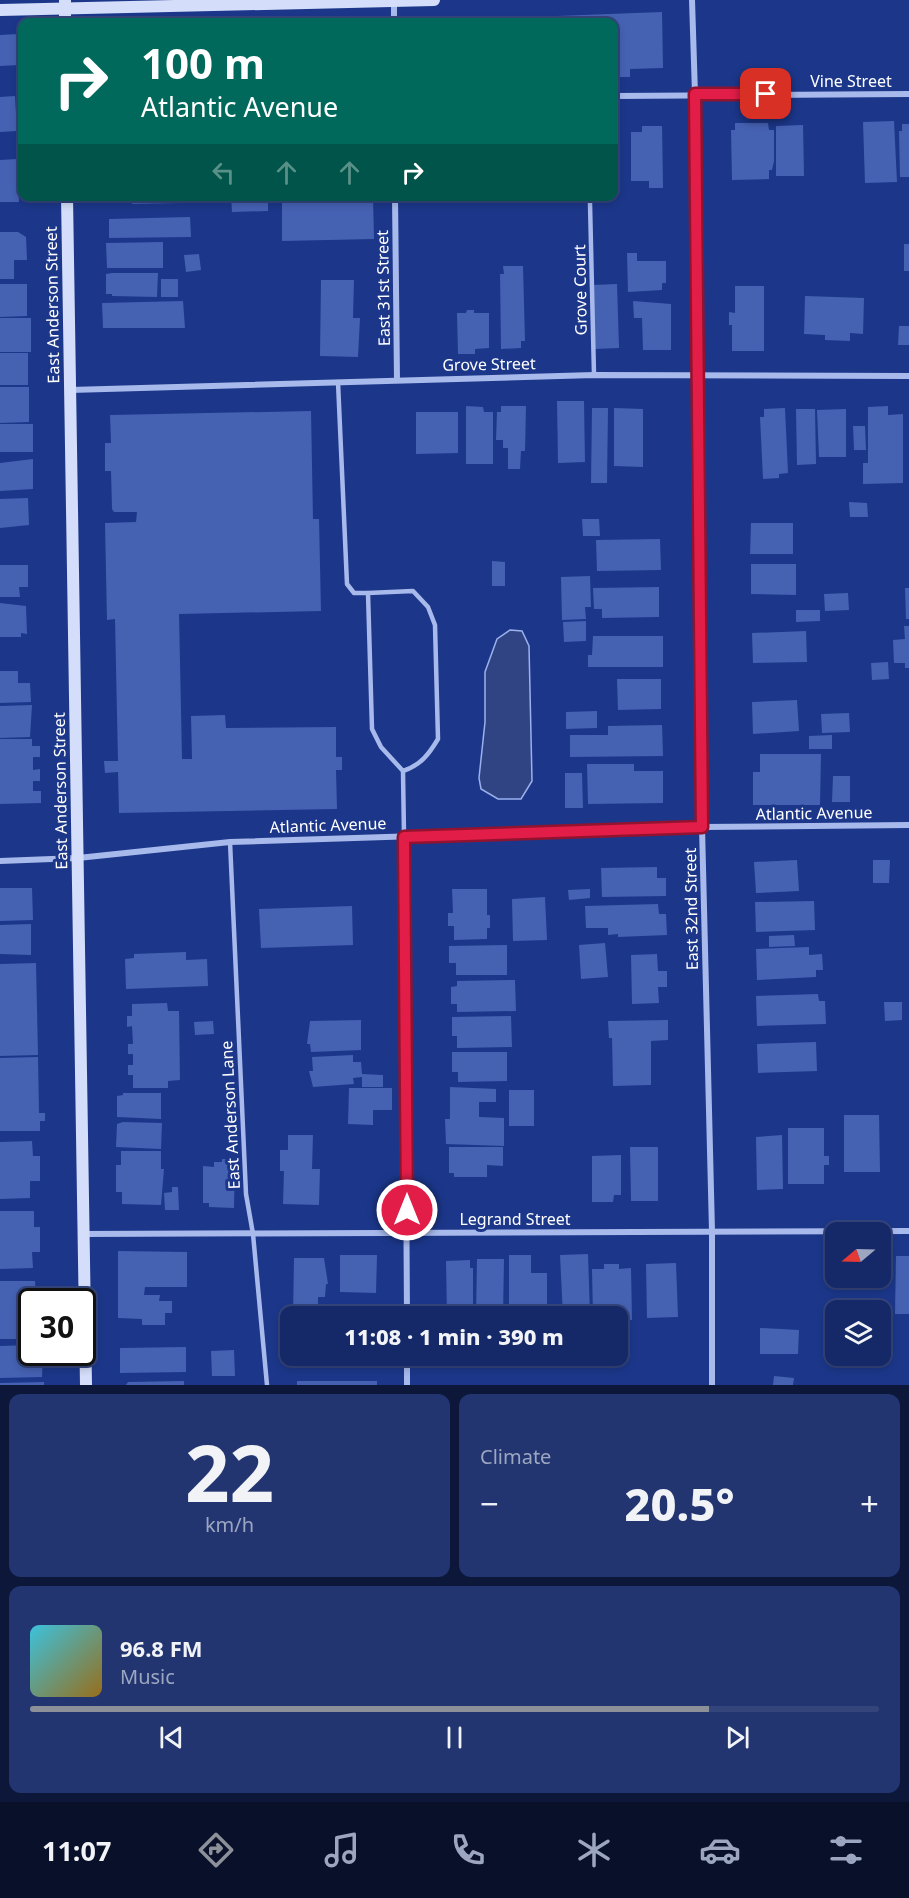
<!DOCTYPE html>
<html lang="en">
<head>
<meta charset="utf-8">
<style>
	body { margin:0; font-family:"Noto Sans",sans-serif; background:#223571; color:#f1f3f6; height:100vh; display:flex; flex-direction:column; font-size:22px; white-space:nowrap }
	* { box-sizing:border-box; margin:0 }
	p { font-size:20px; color:#9da6c0 }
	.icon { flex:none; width:33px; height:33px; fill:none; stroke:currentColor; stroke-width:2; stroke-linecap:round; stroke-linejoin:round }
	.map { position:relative; height:1385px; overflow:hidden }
	.details { display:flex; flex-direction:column; gap:9px; padding:9px; background:#0c1739; flex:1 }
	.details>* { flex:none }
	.hud { position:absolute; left:18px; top:18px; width:600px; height:183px; border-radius:12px; box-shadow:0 3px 9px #0003,0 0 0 2px #34457c; background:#00695c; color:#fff; overflow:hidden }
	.needle { width:39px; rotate:251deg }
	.fabs { position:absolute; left:825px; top:1222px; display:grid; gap:12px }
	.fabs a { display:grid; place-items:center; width:66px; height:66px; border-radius:12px; background:#152968; box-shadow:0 3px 9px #0003,0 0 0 2px #34457c; font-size:30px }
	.speed { position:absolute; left:18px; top:1288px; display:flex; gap:12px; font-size:30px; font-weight:700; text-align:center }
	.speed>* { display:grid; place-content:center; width:78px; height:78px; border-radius:50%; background:#152968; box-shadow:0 3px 9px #0003,0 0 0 2px #34457c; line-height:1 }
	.speed .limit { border:3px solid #111; border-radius:9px; background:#fff; color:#111 }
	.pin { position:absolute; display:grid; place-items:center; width:51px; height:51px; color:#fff; margin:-26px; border-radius:12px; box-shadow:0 3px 9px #0006 }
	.me { position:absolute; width:66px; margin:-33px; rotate:0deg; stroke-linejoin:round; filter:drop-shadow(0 0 4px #0008) }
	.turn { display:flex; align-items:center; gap:21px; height:126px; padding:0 24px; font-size:27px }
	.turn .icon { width:78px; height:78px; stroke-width:2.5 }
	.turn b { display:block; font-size:42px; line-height:51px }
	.lanes { display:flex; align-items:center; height:57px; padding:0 24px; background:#0003; justify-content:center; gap:30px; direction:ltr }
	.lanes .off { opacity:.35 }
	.big { font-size:45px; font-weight:800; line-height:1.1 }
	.details .widget { flex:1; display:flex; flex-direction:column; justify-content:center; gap:9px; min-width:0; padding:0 21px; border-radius:12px; background:#223571 }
	.details .dial { align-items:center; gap:0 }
	.dial b { font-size:78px; line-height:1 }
	.song { display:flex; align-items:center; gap:18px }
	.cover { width:72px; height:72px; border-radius:9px; background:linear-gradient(135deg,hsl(190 70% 55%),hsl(40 70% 35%)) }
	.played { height:6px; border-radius:3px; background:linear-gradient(90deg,#8c9099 80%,#34457c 80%) }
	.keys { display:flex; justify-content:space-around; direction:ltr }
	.heat { display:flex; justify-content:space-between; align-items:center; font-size:33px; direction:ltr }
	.details .tiles { flex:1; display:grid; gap:9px; grid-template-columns:1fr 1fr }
	.widget:last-child { grid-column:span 2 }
	.trip { position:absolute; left:280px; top:1306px; width:348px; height:60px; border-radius:12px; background:#152968; box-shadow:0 3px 9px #0003,0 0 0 2px #34457c; font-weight:800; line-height:60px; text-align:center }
	.dock { display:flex; height:96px; justify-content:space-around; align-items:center; background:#08102a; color:#9da6c0 }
	.dock .icon { width:42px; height:42px }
	.dock .on { color:#8c9099 }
	.dock b { font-size:27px; color:#f1f3f6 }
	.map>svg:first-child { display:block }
	.water { fill:#304382; stroke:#9bb1ee; stroke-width:1.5 }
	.building { fill:#4561b2 }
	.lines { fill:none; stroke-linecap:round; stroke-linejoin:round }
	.lane { stroke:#a8b9ec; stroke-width:4.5 }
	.street { stroke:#a8b9ec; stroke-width:6 }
	.secondary { stroke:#d4ddf9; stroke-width:12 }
	.route-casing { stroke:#92132f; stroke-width:15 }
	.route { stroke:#e11d48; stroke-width:10 }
	.labels { text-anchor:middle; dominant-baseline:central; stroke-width:6; stroke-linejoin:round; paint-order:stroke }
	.street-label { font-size:16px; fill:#fff; stroke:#1c378a }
</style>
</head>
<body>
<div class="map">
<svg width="909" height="1385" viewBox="0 0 909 1385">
	<rect width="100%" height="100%" fill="#1c378a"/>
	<polygon class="water" points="510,630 522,631 529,646 532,781 521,799 498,799 481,789 479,778 485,722 485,672 497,639"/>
	<g class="building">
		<polygon points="662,12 663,68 630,69 630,77 614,77 614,22 557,22 556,16"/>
		<polygon points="553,16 553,22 437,22 437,21"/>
		<polygon points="18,34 19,65 0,66 0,35"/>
		<polygon points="15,96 17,131 0,132 0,97"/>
		<polygon points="894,121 897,182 865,183 863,122"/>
		<polygon points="735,123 768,123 769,130 774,130 774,161 772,170 769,170 769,179 732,180 731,130 735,130"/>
		<polygon points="902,124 909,124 909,177 900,177 899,131 902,131"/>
		<polygon points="803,125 804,176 776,176 776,126"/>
		<polygon points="642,126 662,126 663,188 649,188 649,181 631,181 631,132 642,132"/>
		<rect x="614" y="127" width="4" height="41"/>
		<polygon points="17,159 19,202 0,202 0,160"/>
		<polygon points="132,196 182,196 182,203 132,204"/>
		<polygon points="231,196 268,196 268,211 232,212"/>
		<polygon points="282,196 373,196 374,239 282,241"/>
		<polygon points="190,217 191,237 109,238 109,219"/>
		<polygon points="0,232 18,232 26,237 27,260 14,260 14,279 0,279"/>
		<polygon points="163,242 163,268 107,268 106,243"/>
		<rect x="904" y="244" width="5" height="27"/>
		<polygon points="627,253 637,253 637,261 666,261 666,283 662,283 662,290 628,292"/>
		<polygon points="199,254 201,270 186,272 184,255"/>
		<polygon points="503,266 523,266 525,341 521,341 521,348 501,349 500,274 504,274"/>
		<polygon points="112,273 158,273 157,297 112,296 112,294 106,294 106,274"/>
		<rect x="161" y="279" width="17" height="18"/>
		<polygon points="321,280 354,280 353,318 360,318 358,357 320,356"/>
		<polygon points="0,284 27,284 27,316 0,317"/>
		<polygon points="617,284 619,348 595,349 593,285"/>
		<polygon points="735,286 764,286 764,351 732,351 732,325 729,325 729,312 735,313"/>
		<polygon points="805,296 864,298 863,334 850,333 850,341 825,340 825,335 804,334"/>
		<polygon points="183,301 185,328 103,328 102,303"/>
		<polygon points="633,301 671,304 671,350 643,350 642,318 634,318"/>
		<polygon points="467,310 474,310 474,313 489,313 489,348 475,349 475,354 458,354 457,313 466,313"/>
		<rect x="0" y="318" width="31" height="34"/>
		<polygon points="899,326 909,326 909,345 898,345"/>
		<rect x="0" y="353" width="28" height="32"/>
		<polygon points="0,387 29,387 29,422 0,423"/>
		<polygon points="557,401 584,401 585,462 558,463"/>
		<polygon points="466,406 483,407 484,412 493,412 493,464 466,464"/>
		<polygon points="501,406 526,406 525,451 521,451 520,469 508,469 508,448 503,448 503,440 496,440 497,412 501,412"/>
		<polygon points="888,406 888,415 903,414 903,483 863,484 863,463 868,463 868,407"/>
		<polygon points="592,408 608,408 607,483 591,483"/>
		<polygon points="614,408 643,409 643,467 614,466"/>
		<polygon points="785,408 788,473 779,474 779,478 763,479 760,417 764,417 764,409"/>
		<polygon points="796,409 815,409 816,464 797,465"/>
		<polygon points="846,409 846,457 819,457 817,410"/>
		<polygon points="311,411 313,519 319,519 321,611 179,614 182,759 192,759 191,716 225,715 226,728 336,727 336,757 342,757 342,770 336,770 337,809 119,813 118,772 105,773 104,761 118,761 115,619 107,620 105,523 136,522 137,512 114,512 112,509 111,471 105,471 105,443 111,443 110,415"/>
		<polygon points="416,412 458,412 458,453 416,454"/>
		<rect x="0" y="424" width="33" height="28"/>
		<polygon points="853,426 865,426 866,450 854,450"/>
		<polygon points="33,459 33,489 0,491 0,463"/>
		<polygon points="28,498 29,525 0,528 0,499"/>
		<polygon points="849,502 867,503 868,517 850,517"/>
		<polygon points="582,519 599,519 600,536 583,536"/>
		<polygon points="751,523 793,523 793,554 750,554"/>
		<polygon points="660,539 661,570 597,571 596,540"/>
		<polygon points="492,561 505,562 505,586 492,586"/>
		<polygon points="751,564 796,564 796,595 751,594"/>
		<polygon points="0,565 28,565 28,587 19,587 20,597 0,597"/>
		<polygon points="590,576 591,607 585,607 586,619 562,620 561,577"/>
		<polygon points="659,587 659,617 602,618 602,609 594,609 593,588"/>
		<polygon points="905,588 909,588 909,619 906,619"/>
		<polygon points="848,593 849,610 825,611 824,594"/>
		<polygon points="0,603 26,606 27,634 21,633 21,637 0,637"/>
		<polygon points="796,610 820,610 820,621 796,622"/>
		<polygon points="586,621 586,641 564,642 563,622"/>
		<polygon points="904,626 909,626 909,668 905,668 905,663 894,663 893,640 905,639"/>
		<polygon points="806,631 807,662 753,663 752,633"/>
		<polygon points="593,636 663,636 663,667 588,667 588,655 592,655"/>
		<polygon points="888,662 889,679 872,680 871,663"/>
		<polygon points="0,671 18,671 18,683 30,683 31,702 0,703"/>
		<polygon points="617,679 661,679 661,709 618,710"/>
		<polygon points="797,700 799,731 753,734 752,702"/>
		<polygon points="32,705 30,737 0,738 0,706"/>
		<polygon points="597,711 597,728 566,729 566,712"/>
		<polygon points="849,713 850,732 822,733 821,714"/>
		<polygon points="662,725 663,756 570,757 570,735 608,735 608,726"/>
		<polygon points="832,735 832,749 809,749 809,736"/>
		<polygon points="0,739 32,739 32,746 40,746 40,757 33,757 33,770 40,769 40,781 33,781 33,791 41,791 41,803 0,804"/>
		<polygon points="760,754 821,754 820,805 753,805 753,772 760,772"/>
		<polygon points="587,764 634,764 634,771 663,771 663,803 588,804"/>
		<polygon points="565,773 582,773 583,808 565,808"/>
		<polygon points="833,776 850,776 850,802 832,802"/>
		<polygon points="797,860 799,891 756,893 754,862"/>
		<polygon points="873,860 890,860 889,883 873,883"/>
		<polygon points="657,867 657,878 666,878 666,896 602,897 601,868"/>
		<polygon points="0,888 32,888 33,920 0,921"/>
		<polygon points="452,889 487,889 487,915 490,915 490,928 487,928 487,939 454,940 454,926 448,926 448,913 453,913"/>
		<polygon points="590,889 590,898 569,900 568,890"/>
		<polygon points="545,897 547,940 513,941 512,899"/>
		<polygon points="814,901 815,930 756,932 755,902"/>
		<polygon points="658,904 659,914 666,914 667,935 618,937 618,934 608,935 608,928 586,928 585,906"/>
		<polygon points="352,906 353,945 261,948 259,909"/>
		<polygon points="31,924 31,955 0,954 0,925"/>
		<polygon points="794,935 795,946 769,947 769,936"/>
		<polygon points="605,943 608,977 581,979 579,945"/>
		<polygon points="507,945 507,975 456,975 456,963 449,963 449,946"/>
		<polygon points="809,947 809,955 822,954 823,970 816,970 816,977 757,980 756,949"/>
		<polygon points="186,952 186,960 207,959 208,986 126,989 125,959 134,958 134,954"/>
		<polygon points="657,954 658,971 667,971 667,987 658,987 659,1003 632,1004 631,955"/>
		<polygon points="36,963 38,1055 0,1056 0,964"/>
		<polygon points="515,980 516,1011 457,1012 457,1004 451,1004 451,987 457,986 457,981"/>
		<polygon points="818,994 819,1001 825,1001 826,1024 757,1026 756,996"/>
		<polygon points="884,1002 902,1002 902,1020 885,1021"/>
		<polygon points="167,1003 168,1011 179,1011 180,1080 168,1081 168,1088 133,1088 133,1075 128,1075 128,1065 133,1065 133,1054 128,1054 128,1044 133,1044 132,1026 127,1027 127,1016 132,1016 132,1004"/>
		<polygon points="511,1016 512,1047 457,1048 457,1036 452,1036 452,1017"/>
		<polygon points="361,1020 361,1050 311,1052 310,1044 307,1044 310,1021"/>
		<polygon points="668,1020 668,1040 651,1041 651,1085 613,1086 612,1038 609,1038 608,1021"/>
		<polygon points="213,1021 214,1034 195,1035 194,1022"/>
		<polygon points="816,1042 817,1071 758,1073 757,1044"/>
		<polygon points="452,1052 507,1052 507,1081 458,1082 458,1072 452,1072"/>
		<polygon points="353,1055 353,1062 361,1062 362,1074 383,1075 383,1087 362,1087 362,1077 353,1078 354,1084 313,1087 309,1071 313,1071 312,1057"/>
		<polygon points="38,1057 39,1113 45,1113 45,1121 40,1121 40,1131 0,1131 0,1058"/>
		<polygon points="450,1087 496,1089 496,1102 479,1102 479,1117 504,1118 504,1146 446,1144 445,1119 450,1119"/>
		<polygon points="349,1088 392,1088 392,1110 373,1110 373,1125 348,1124"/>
		<rect x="509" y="1090" width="25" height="36"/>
		<polygon points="123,1093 161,1093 161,1119 117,1117 117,1096 123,1095"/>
		<polygon points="844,1115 879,1115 880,1172 844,1172"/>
		<polygon points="123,1122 162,1123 161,1149 116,1147 117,1124"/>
		<polygon points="788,1128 824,1128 824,1156 829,1156 829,1165 824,1165 824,1184 788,1184"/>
		<polygon points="288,1135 313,1135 312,1169 320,1169 319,1205 283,1204 284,1171 280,1171 280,1150 288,1150"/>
		<polygon points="782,1135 783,1189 757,1190 756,1137"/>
		<polygon points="32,1141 33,1156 40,1156 40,1181 30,1181 30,1198 0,1199 0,1142"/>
		<polygon points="449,1147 503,1147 503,1166 487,1165 487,1177 454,1177 454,1173 449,1173"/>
		<polygon points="630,1147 658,1147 658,1201 631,1201"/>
		<polygon points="121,1151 161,1151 161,1169 164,1169 161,1205 122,1204 122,1192 116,1192 116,1165 121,1165"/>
		<polygon points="621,1155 621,1195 614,1195 613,1202 592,1202 592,1156"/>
		<polygon points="222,1159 235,1159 234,1208 209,1207 209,1203 203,1203 203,1166 214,1167 214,1162 222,1162"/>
		<polygon points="172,1187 178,1187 179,1210 165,1210 164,1193 172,1192"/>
		<polygon points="0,1211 34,1211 34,1227 40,1227 40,1252 32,1252 33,1268 0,1269"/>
		<polygon points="118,1251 187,1252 187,1287 145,1287 144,1295 160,1295 159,1301 172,1301 172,1313 165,1313 165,1325 142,1325 142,1319 118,1318"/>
		<polygon points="588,1254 590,1315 563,1316 560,1255"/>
		<polygon points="340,1255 377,1255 376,1293 340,1292"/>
		<polygon points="509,1255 531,1255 531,1273 547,1273 547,1310 533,1310 533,1317 509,1317"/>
		<polygon points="896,1256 909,1256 909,1314 895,1314"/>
		<polygon points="294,1258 324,1258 328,1284 326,1284 325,1297 318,1297 318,1317 293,1317"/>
		<polygon points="477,1259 504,1259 503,1317 476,1317"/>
		<polygon points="470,1260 470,1268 473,1268 473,1317 447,1317 446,1261"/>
		<polygon points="676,1263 678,1317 647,1318 646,1264"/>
		<polygon points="604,1264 619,1264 619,1269 631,1268 632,1320 593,1317 592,1269 604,1269"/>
		<polygon points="0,1281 35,1281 36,1296 41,1296 41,1302 32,1302 32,1339 0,1339"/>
		<polygon points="760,1328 799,1330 798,1354 760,1354"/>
		<polygon points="291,1336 291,1356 304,1356 304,1361 281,1361 280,1337"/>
		<polygon points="32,1345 32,1353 43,1353 42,1377 0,1378 0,1346"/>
		<polygon points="186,1347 186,1372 120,1373 120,1348"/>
		<polygon points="234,1350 235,1376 212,1376 211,1351"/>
		<polygon points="774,1376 794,1378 793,1385 773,1385"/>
		<polygon points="184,1381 184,1385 126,1385 128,1382"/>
		<rect x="297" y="1381" width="80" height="4"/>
		<polygon points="44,1382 44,1385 0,1385 0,1383"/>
	</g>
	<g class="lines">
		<g class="lane">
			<polyline points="590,203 594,375"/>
			<polyline points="338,382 347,584 354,593 368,593"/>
			<path d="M403 771C421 765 429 754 438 739L435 625 428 607 413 591 368 593 372 729 381 747 403 771 404 836"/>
			<polyline points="230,842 246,1194 253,1234 267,1385"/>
		</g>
		<g class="street">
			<polyline points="394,0 394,22"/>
			<polyline points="692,0 695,94 702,827 712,1231 712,1385"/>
			<polyline points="614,96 909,94"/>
			<polyline points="395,196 397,380"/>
			<polyline points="70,390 594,375 909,376"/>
			<polyline points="404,836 407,1317"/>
			<polyline points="0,861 78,858 230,842 702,827 909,825"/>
			<polyline points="84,1234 909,1231"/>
			<polyline points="407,1385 407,1356"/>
		</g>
		<g class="secondary">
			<polyline points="65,0 65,22"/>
			<polyline points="0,10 434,0"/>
			<polyline points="67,196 86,1385"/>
		</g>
	</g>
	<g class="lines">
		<defs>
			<polyline id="route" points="407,1210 404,837 702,827 695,94 766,94"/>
		</defs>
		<use href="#route" class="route-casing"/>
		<use href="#route" class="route"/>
	</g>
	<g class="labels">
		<g class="street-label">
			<text x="851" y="81">Vine Street</text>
			<text transform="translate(383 288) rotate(-91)">East 31st Street</text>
			<text transform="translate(580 290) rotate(-91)">Grove Court</text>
			<text transform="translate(52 305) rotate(-91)">East Anderson Street</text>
			<text transform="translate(489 364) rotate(-1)">Grove Street</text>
			<text transform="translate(60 791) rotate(-91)">East Anderson Street</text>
			<text transform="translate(814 813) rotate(-1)">Atlantic Avenue</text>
			<text transform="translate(328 825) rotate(-2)">Atlantic Avenue</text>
			<text transform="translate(691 909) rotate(-91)">East 32nd Street</text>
			<text transform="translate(230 1115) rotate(-93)">East Anderson Lane</text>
			<text x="515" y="1219">Legrand Street</text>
		</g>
	</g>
</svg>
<div class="fabs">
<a><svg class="needle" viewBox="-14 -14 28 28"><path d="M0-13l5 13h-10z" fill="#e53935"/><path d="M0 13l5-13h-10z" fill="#9da6c0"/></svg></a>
<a><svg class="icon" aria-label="layers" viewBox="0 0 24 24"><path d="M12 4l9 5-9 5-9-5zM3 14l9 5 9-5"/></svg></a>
</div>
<div class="speed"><div class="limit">30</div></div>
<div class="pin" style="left:766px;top:94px;background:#d93025"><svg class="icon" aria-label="arrive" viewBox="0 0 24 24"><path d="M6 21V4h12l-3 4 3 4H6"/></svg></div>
<svg class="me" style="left:407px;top:1210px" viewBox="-20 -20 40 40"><circle r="17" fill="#e11d48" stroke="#fff" stroke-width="3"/><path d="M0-11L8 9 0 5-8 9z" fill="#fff"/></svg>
<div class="trip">11:08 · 1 min · 390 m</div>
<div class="hud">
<div class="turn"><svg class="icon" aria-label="right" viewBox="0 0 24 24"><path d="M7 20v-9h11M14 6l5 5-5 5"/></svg><div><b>100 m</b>Atlantic Avenue</div></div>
<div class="lanes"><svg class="icon off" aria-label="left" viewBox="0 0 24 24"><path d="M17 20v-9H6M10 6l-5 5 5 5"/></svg><svg class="icon off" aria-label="ahead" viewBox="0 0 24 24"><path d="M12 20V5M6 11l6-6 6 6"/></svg><svg class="icon off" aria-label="ahead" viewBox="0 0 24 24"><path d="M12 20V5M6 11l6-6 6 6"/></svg><svg class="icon" aria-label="right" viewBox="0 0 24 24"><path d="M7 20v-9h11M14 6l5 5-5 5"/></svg></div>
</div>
</div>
<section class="details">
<div class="tiles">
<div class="widget dial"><b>22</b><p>km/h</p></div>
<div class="widget"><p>Climate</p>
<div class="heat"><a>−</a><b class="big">20.5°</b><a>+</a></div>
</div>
<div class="widget">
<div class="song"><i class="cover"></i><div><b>96.8 FM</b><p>Music</p></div></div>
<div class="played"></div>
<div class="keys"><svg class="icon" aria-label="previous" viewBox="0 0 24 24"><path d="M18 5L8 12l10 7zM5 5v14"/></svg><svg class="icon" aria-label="pause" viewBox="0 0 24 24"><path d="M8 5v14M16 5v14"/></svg><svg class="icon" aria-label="next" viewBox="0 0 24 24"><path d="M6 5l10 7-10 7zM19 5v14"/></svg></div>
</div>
</div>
</section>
<nav class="dock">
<b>11:07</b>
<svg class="icon on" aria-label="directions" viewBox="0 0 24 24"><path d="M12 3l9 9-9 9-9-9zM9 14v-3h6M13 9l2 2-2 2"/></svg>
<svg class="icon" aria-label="music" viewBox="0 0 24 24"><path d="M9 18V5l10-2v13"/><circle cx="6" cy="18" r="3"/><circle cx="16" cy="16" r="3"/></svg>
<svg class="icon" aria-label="phone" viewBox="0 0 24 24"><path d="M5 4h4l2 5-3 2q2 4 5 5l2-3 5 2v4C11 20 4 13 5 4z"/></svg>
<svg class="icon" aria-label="climate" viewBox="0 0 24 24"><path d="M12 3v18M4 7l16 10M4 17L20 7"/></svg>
<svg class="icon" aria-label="car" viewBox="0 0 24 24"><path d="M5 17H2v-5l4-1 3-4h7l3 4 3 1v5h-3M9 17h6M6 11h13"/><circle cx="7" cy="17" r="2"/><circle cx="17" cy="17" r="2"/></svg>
<svg class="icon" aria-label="filters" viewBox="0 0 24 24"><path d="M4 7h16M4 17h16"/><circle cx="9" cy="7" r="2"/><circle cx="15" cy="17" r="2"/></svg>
</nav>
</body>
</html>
